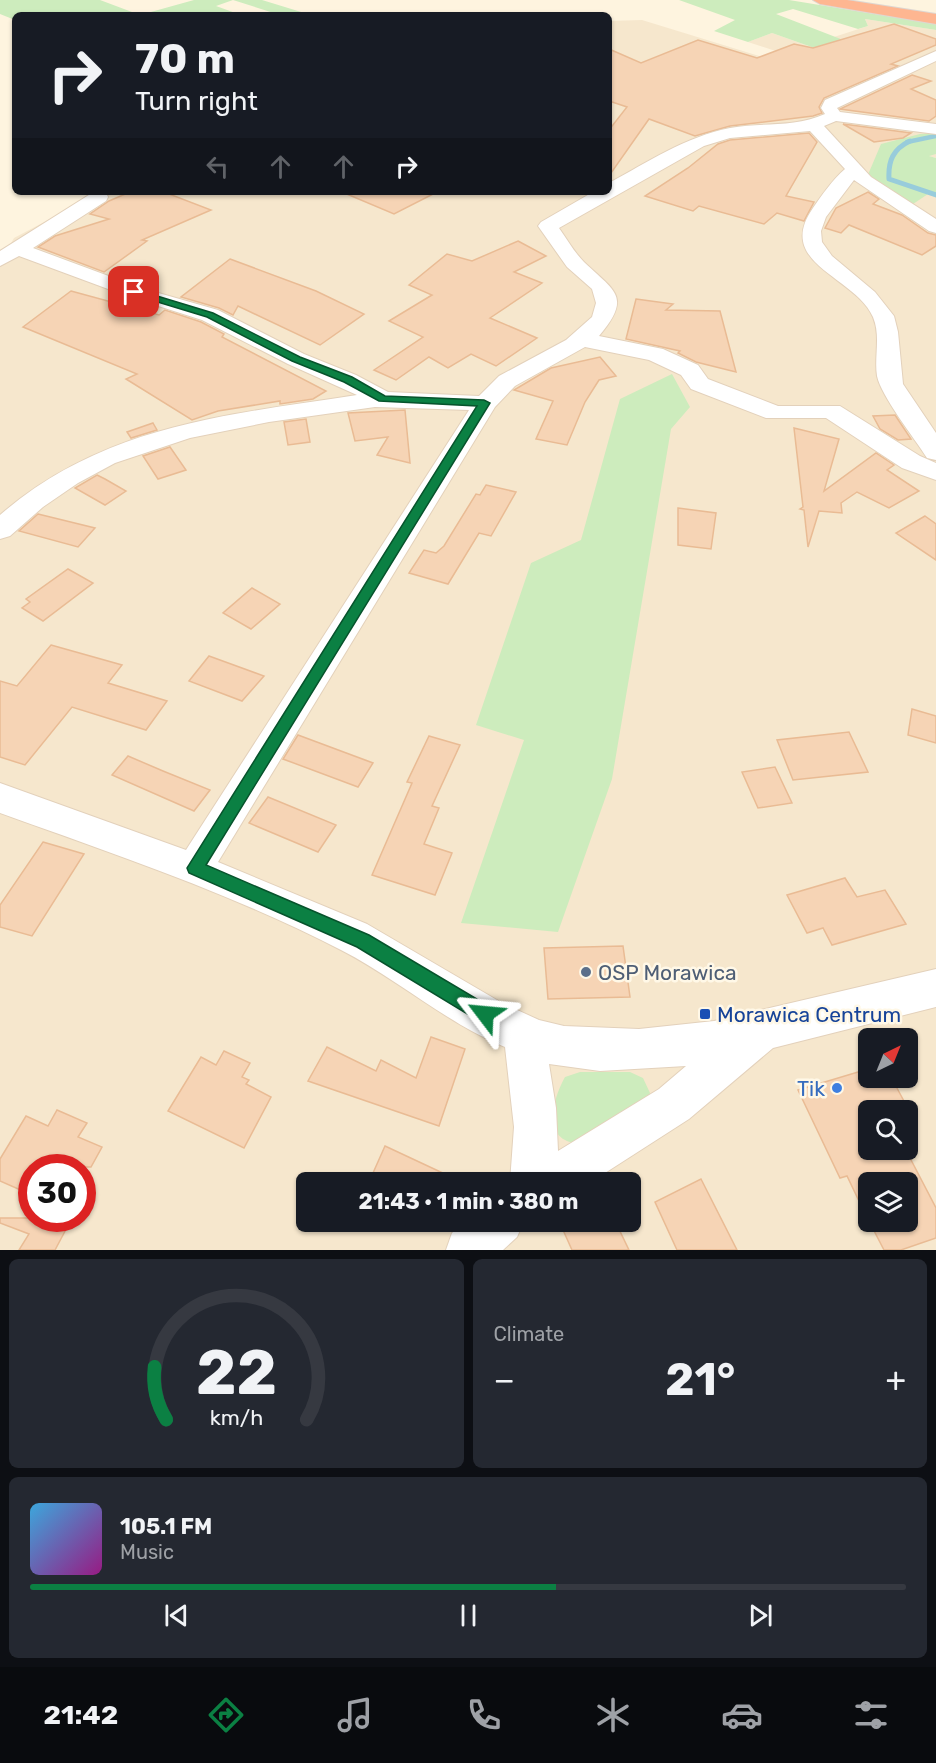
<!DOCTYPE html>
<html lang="en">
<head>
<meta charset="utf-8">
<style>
	body { margin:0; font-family:Rubik,sans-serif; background:#242831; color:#f1f3f6; height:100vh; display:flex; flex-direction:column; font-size:22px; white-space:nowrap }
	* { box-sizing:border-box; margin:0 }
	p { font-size:20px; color:#9ea1a6 }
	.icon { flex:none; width:33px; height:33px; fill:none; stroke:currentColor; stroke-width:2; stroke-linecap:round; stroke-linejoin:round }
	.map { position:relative; height:1250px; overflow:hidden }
	.drawer { display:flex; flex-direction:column; gap:9px; padding:9px; background:#0d0f14; flex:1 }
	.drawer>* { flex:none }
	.guide { position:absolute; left:12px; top:12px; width:600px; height:183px; border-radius:9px; box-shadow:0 2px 4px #0004; background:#171b24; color:#f1f3f6; overflow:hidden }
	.needle { width:39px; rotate:43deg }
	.tools { position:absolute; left:858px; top:1028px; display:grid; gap:12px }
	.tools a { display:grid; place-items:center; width:60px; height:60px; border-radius:9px; background:#171b24; box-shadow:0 2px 4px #0004; font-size:30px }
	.speed { position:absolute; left:18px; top:1154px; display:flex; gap:12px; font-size:30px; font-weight:700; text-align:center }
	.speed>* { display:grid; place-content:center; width:78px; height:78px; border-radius:50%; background:#171b24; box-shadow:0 2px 4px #0004; line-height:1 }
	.speed .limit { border:9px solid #d22; background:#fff; color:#111 }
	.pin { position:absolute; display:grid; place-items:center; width:51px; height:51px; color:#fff; margin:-26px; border-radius:12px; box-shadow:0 3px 9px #0006 }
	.me { position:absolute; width:66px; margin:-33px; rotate:299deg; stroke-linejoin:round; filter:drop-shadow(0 0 4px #0008) }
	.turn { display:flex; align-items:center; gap:21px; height:126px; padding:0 24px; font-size:27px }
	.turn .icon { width:78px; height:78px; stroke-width:2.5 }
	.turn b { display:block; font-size:42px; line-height:51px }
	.lanes { display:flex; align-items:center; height:57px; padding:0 24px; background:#0003; justify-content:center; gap:30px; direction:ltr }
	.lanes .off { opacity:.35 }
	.big { font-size:45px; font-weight:700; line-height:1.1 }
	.drawer .tile { flex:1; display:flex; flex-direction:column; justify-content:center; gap:9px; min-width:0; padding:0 21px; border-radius:9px; background:#242831 }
	.drawer .dial { align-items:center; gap:0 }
	.dial svg { height:156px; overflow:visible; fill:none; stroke:#363941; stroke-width:7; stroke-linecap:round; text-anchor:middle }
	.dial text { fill:#f1f3f6; stroke:none }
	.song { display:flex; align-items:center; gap:18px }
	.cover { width:72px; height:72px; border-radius:9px; background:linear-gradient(135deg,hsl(200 70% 55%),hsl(310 70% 35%)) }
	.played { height:6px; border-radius:3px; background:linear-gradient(90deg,#0b8043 60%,#363941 60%) }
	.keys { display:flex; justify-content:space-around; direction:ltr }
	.heat { display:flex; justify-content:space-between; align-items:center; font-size:33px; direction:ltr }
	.drawer .tiles { flex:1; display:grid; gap:9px; grid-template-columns:1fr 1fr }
	.tile:last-child { grid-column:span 2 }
	.trip { position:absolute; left:296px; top:1172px; width:345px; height:60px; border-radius:9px; background:#171b24; box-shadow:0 2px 4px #0004; font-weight:700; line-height:60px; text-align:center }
	.menu { display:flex; height:96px; justify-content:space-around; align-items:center; background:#090b0e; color:#9ea1a6 }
	.menu .icon { width:42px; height:42px }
	.menu .on { color:#0b8043 }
	.menu b { font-size:27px; color:#f1f3f6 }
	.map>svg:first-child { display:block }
	.residential { fill:#f6e7cd; fill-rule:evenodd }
	.green { fill:#cdecbd }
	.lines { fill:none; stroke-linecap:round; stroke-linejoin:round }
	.stream-far1 { stroke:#98ccdb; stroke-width:4.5 }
	.stream { stroke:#98ccdb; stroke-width:5 }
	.building { fill:#f6d4b5; stroke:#e9bb94; stroke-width:1.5 }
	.minor-casing { stroke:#e3d1bb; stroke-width:2 }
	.highway-casing { stroke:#ded7d2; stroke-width:2 }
	.minor { fill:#fff; fill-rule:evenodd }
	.highway { fill:#feb691; fill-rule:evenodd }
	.route { fill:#0b8043; stroke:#07532c; stroke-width:1.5 }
	.service-dot { fill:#5c6f8a; stroke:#fff8e7; stroke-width:2 }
	.transit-dot { fill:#1a4fb4; stroke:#fff8e7; stroke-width:2 }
	.shop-dot { fill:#3f7fe0; stroke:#fff8e7; stroke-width:2 }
	.labels { text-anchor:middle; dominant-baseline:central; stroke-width:5; stroke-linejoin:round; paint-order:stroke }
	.near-service-label { font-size:21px; fill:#4e5e75; stroke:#fff8e7; text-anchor:start }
	.near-transit-label { font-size:21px; fill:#164399; stroke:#fff8e7; text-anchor:start }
	.near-shop-label { font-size:21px; fill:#366cbe; stroke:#fff8e7; text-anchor:end }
</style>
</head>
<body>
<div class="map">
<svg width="936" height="1250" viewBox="0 0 936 1250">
	<rect width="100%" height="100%" fill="#fef4df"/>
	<path class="residential" d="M865 19 936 30V158L928 156 936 189V1250H0V263L14 238 101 192H609V21L642 20 785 64 800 59 748 42 772 33 840 57 864 48 834 37 868 26ZM868 1038H908V1077H868ZM868 1110H908V1149H868ZM32 1167H82V1218H32ZM306 1182H630V1221H306ZM868 1182H908V1221H868Z"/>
	<g class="green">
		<polygon points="0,0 100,0 140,15 194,0 262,0 311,15 280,15 233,0 216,6 241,15 15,15 15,20 0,14"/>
		<polygon points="679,0 789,0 936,24 936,30 865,19 868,26 858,29 793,9 776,14 864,48 840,57 772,33 748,42 714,31 735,20"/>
		<polygon points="936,133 936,154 929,156 936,158 936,196 928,194 910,206 867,177 881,144 920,134"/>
		<polygon points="672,374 690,407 671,429 612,779 558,932 461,923 524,740 476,725 531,563 581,540 620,399"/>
		<path d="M580 1072H630L643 1078 650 1093 646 1105 586 1144C580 1143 572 1143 567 1141 542 1130 556 1093 565 1077Z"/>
	</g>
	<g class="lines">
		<polyline class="stream-far1" points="907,142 936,136"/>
		<path class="stream" d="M910 141C893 149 888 161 889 179L936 195"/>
	</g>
	<g class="building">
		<polygon points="894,24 936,39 936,45 891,64 898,66 824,98 819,107 822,113 813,116 730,126 695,136 649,119 609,176 609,130 627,107 609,101 609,49 641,63 698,40 757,58 794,44 813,48"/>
		<polygon points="912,75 931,81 911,89 936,100 936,116 929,121 840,109"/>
		<polygon points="843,124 911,133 903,138 874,142"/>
		<polygon points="809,133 817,142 786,196 814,202 804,221 777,213 764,224 699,206 693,211 645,196 688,168 718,144 730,140"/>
		<polygon points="130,192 164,192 211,210 142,240 147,241 104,272 38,247 55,236 109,219 90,214 109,201"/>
		<polygon points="342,192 437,192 394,214"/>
		<polygon points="868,192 879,199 873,204 902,215 928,233 936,235 936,246 922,255 849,225 841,233 825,228 836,208"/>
		<polygon points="518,241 546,256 514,272 542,283 490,318 537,338 496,366 471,354 448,368 429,357 396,380 374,370 423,337 389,321 432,295 409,285 447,254 472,261"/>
		<polygon points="230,259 316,291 364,314 320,345 238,306 233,315 219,308 181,297"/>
		<polygon points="71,291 159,315 165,310 201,322 224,334 222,337 326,391 313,399 280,404 280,401 218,411 192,420 126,379 137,374 23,327"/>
		<polygon points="636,299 673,304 666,310 720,311 736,372 696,362 678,353 680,351 626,339"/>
		<polygon points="600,357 616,376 599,380 585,402 567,445 536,439 553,401 514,390 551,368"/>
		<polygon points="405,410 410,463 377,455 388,437 355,441 348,413"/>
		<polygon points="895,415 911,439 898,440 880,429 873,416"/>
		<polygon points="306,419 310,442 288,445 284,422"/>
		<polygon points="153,423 157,430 131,438 127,432"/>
		<polygon points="794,428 839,439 824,491 876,453 894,465 887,470 919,491 889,508 857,492 841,503 842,513 819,511 808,547 804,510 800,509 803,507"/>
		<polygon points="170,447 186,470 158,479 143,456"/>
		<polygon points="97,475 105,479 126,491 105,505 75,488"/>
		<polygon points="486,485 516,492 491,536 479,533 448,584 409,573 424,550 436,553 444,546 476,494 480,495"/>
		<polygon points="678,508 716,513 711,549 678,545"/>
		<polygon points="38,514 95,528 78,547 19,531"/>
		<polygon points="925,516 936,524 936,560 896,533"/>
		<polygon points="68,569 93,583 43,621 22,608 30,602 26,599"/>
		<polygon points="252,588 280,604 251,629 223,613"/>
		<polygon points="51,645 122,665 108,683 167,701 146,730 72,707 25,765 0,757 0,681 17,686"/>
		<polygon points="209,656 264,676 242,701 189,681"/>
		<polygon points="912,709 936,716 936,743 908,735"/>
		<polygon points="849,732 868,772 793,780 777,740"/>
		<polygon points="298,735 373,763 358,787 283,759"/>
		<polygon points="429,736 460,745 432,806 439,808 424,844 452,853 435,895 372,875 412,783 407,782"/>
		<polygon points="128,756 163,771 210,790 194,811 112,775"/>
		<polygon points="775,767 792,803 758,808 742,772"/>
		<polygon points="268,797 336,825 318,852 249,823"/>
		<polygon points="43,842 84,854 32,936 0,927 0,905"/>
		<polygon points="845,878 857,897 885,890 906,924 832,945 823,928 807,933 787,895"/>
		<polygon points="623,946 630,997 548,999 544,948"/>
		<polygon points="431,1037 465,1049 439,1126 308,1081 327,1047 376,1071 381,1060 416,1078"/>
		<polygon points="224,1051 250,1063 242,1077 249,1080 246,1084 271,1097 244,1148 168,1111 201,1057 216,1065"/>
		<polygon points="868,1069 868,1077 891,1077 905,1103 888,1110 868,1110 868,1149 908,1149 908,1146 912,1155 909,1156 936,1208 936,1238 901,1250 884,1250 869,1221 908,1221 908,1182 868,1182 868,1220 847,1176 840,1178 798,1090"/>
		<polygon points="57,1110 87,1123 78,1137 102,1147 91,1167 32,1167 32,1195 0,1181 0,1159 26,1116 48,1126"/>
		<polygon points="385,1146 447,1175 463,1182 369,1182"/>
		<polygon points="701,1179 737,1250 677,1250 655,1202"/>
		<polygon points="0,1218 72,1218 55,1250 19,1250 29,1234 0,1223"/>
		<polygon points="559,1221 615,1221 629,1250 572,1250"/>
	</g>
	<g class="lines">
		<defs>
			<g id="minor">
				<path d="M936 51V61L837 108 840 112 936 124V134L836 121 824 126 871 177 936 219V233L929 231 854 180 826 217 821 231 822 242 832 256 875 292 894 316 898 332 903 384 936 433V460L927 458C915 439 881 396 877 376 874 357 881 336 873 317 855 276 774 264 813 208 822 195 833 179 845 169L810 131 730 138 704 146 559 228C567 239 574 252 584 262 614 291 633 296 599 336L663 349 698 365 708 379 778 406H840L920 456 936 463V480L902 468 826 418H766L691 389 681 375 649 360 585 347 515 386 495 407 218 862 367 924 502 1003 539 1020 564 1026 639 1029 714 1021 936 969V1007L773 1048 689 1119 591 1182H510L514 1127 505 1047C446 1023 398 979 341 950 233 894 114 854 0 813V783L186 850 469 410 375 407 269 422 190 438 115 463 78 483 43 507 10 536 0 539V515C104 425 227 415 357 395L288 364 202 320 127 296 19 256 0 266V251L92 193H106L108 197 106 201 33 248 141 288 218 310 304 354 356 375 388 392 479 396 499 376 566 340 592 317 596 303 592 289 567 267 538 226 541 222 593 192H609V183C648 162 685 137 730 128 762 122 794 128 825 114L821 108 825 100ZM549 1064 600 1071 686 1066 659 1089 558 1151 556 1108Z"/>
				<polygon points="466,1221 524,1221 517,1237 503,1250 446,1250 452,1233"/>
			</g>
			<polygon id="highway" points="813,0 847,0 936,14 936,24 820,4"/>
		</defs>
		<use href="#minor" class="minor-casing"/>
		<use href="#highway" class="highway-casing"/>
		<use href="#minor" class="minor"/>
		<use href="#highway" class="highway"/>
	</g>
	<polygon class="route" points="134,289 213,313 300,357 352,377 385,396 484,400 490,403 206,865 369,935 492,1008 494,1014 492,1021 485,1023 479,1021 357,947 189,873 187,868 477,406 379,401 344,382 292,361 207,317 131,294 130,292"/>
	<circle class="service-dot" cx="586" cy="972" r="6"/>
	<rect class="transit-dot" x="699" y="1008" width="12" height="12" rx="3"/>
	<circle class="shop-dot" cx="837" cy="1088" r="6"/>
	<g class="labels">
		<g class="near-service-label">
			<text x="598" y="972">OSP Morawica</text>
		</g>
		<g class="near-transit-label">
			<text x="717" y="1014">Morawica Centrum</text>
		</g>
		<g class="near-shop-label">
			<text x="825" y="1088">Tik</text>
		</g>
	</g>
</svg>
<div class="tools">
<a><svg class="needle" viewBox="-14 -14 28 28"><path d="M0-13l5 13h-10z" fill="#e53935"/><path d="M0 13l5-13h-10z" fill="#9ea1a6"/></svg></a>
<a><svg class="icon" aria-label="search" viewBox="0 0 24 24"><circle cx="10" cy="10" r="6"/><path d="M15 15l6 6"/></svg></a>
<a><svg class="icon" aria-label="layers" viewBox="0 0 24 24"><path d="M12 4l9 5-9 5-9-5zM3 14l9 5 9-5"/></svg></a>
</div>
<div class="speed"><div class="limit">30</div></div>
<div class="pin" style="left:134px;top:292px;background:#d93025"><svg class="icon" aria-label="arrive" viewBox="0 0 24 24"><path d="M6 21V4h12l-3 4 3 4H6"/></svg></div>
<svg class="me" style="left:485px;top:1014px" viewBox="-20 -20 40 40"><path d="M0-17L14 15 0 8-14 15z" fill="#0b8043" stroke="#fff" stroke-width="4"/></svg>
<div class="trip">21:43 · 1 min · 380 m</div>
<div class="guide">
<div class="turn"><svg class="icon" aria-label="right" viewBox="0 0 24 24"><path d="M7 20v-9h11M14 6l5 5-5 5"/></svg><div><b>70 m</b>Turn right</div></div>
<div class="lanes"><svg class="icon off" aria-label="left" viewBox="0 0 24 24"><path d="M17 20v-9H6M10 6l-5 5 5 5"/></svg><svg class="icon off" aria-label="ahead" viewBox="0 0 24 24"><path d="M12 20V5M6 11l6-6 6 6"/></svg><svg class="icon off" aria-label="ahead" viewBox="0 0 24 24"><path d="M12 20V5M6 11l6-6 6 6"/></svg><svg class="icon" aria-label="right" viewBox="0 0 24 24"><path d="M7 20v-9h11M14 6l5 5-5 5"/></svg></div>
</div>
</div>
<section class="drawer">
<div class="tiles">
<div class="tile dial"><svg viewBox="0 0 100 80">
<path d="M14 69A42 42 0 1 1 86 69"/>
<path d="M14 69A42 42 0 0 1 8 42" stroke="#0b8043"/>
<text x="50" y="56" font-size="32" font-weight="700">22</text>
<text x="50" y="72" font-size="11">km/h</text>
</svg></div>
<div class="tile"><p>Climate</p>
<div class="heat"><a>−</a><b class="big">21°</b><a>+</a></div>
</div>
<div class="tile">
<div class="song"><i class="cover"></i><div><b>105.1 FM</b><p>Music</p></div></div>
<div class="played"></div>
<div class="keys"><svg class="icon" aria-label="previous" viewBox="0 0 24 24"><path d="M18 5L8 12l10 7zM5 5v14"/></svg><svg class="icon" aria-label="pause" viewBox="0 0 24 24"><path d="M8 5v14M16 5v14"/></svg><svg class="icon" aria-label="next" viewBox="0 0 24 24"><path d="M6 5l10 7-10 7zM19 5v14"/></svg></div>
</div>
</div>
</section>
<nav class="menu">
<b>21:42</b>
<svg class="icon on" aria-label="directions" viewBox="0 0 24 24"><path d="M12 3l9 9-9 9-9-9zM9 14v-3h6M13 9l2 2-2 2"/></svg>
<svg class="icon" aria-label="music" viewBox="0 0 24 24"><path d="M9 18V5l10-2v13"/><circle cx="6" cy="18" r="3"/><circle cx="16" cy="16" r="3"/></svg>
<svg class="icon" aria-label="phone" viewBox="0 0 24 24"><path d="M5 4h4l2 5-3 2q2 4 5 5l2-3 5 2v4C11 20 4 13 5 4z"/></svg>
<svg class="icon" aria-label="climate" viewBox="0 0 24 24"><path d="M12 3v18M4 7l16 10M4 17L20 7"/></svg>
<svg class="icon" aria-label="car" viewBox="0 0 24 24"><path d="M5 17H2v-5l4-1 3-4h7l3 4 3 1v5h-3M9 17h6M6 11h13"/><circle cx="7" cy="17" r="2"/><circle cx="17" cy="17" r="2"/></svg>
<svg class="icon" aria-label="filters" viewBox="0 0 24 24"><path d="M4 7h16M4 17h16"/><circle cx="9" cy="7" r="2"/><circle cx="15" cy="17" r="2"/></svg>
</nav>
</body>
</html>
